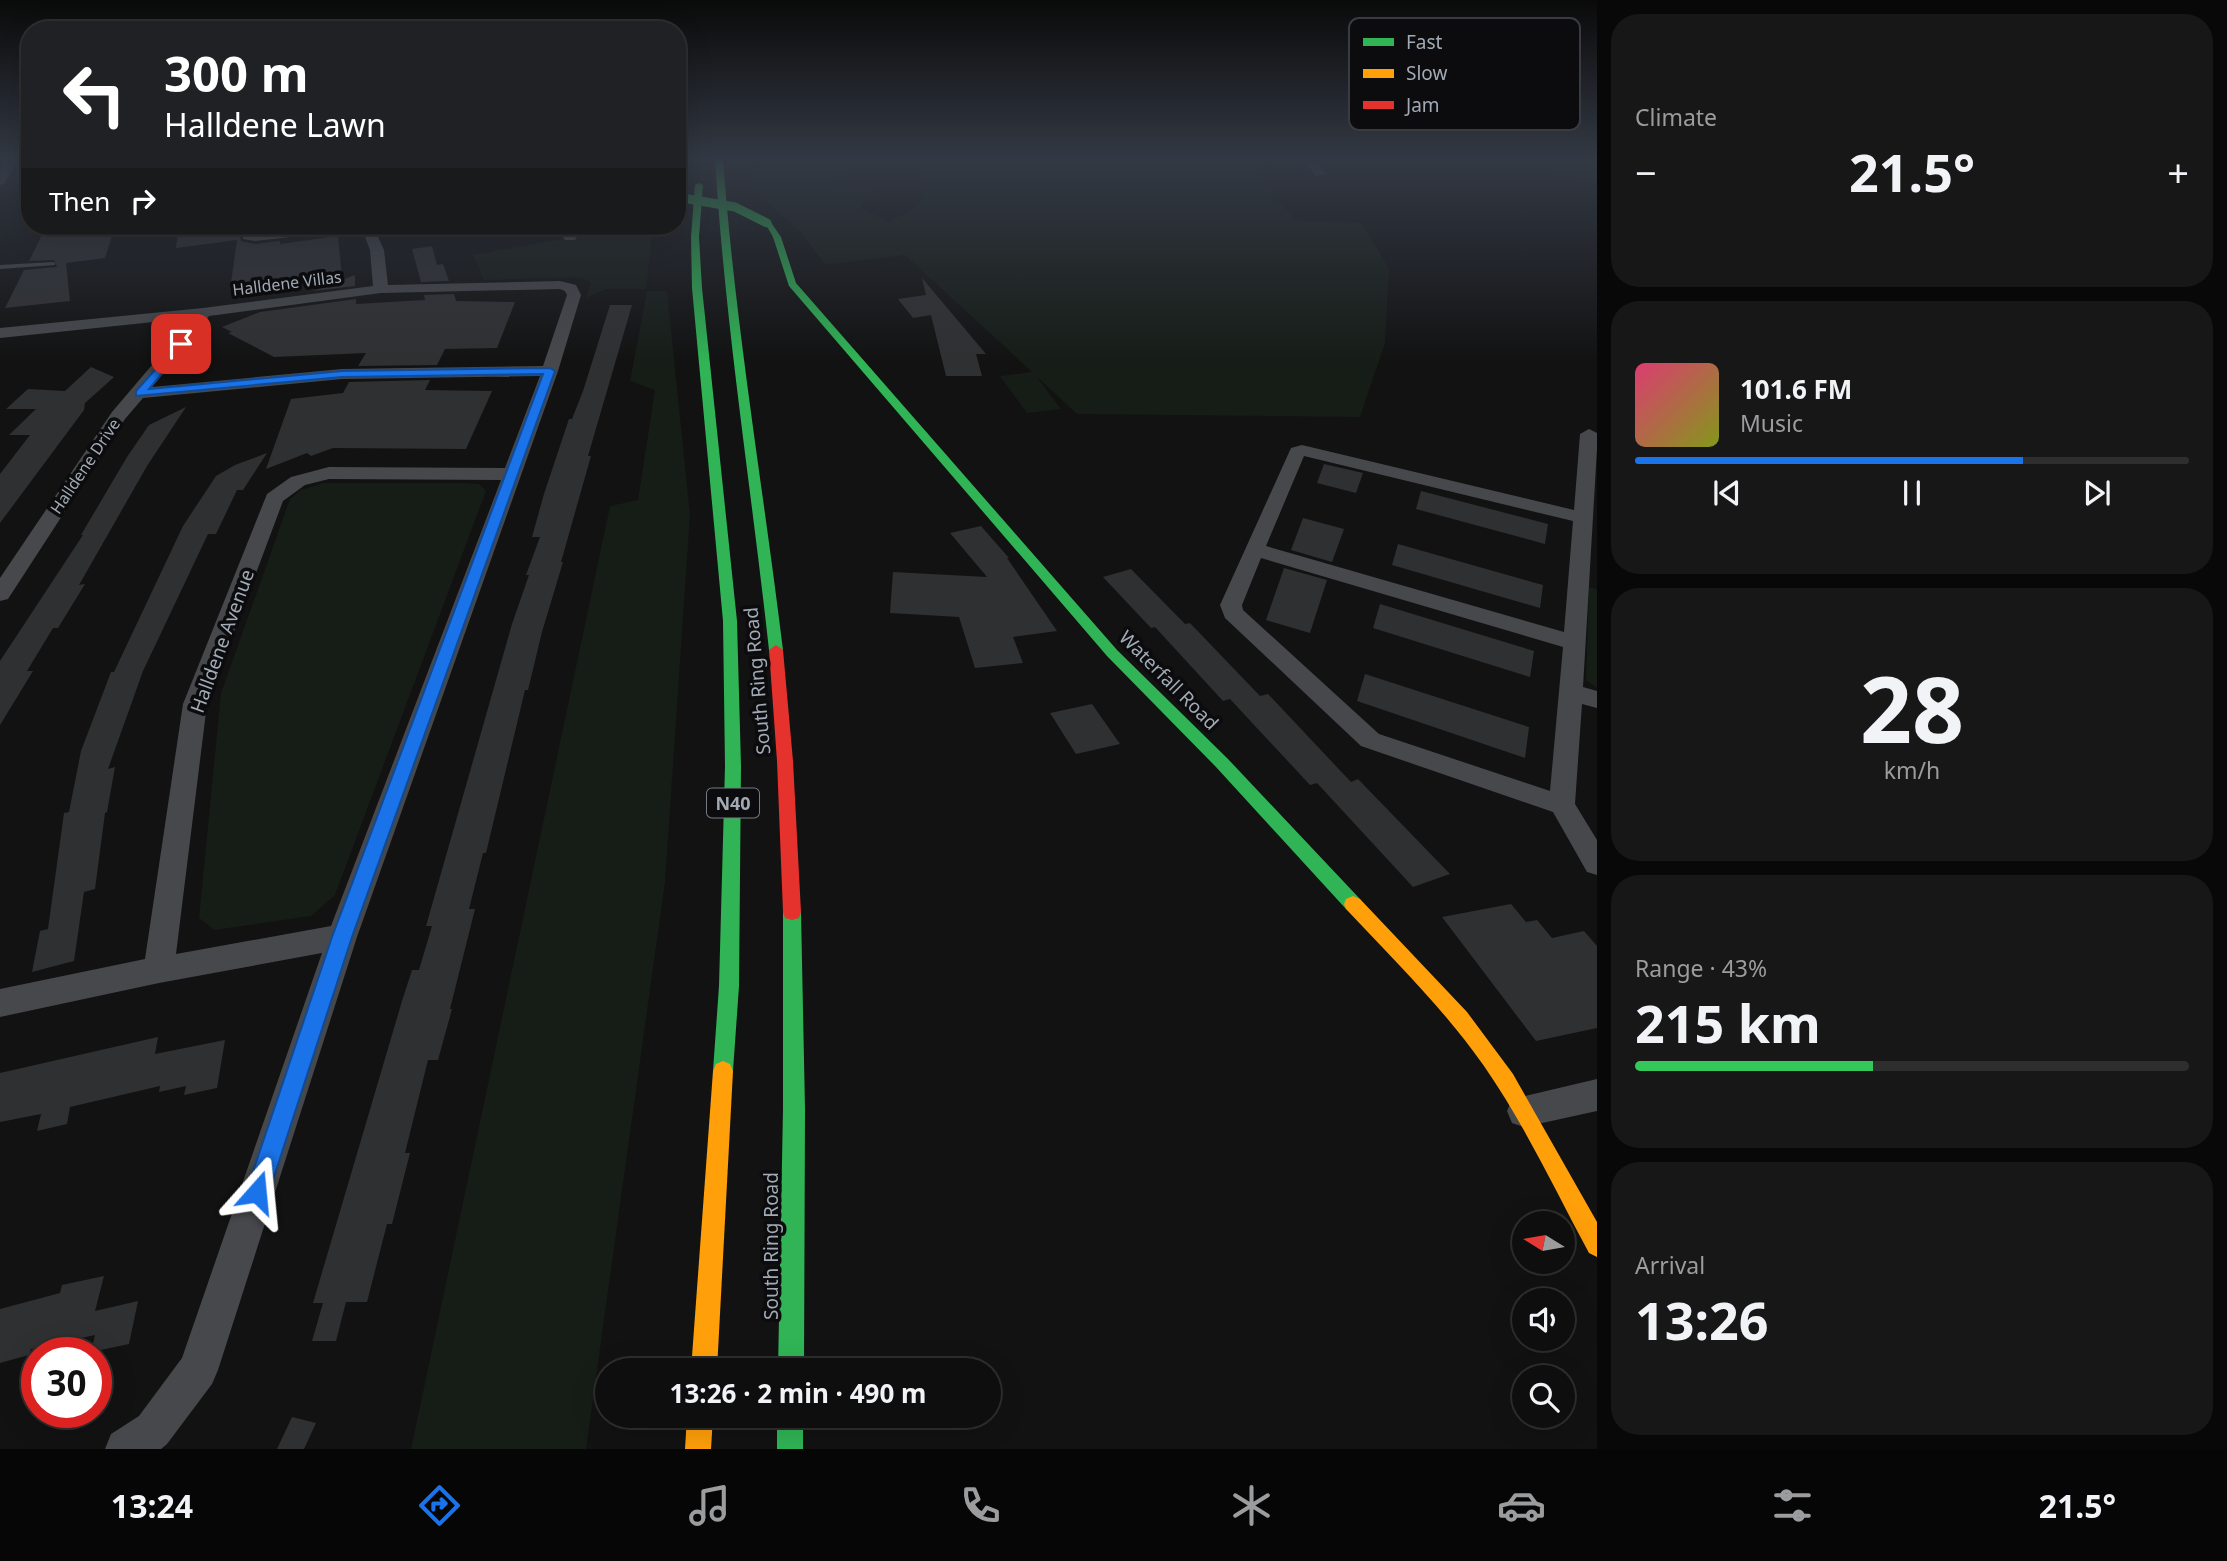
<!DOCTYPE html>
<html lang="en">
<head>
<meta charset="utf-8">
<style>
	body { margin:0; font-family:"Noto Sans",sans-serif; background:#171717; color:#f1f3f6; height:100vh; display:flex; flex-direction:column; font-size:26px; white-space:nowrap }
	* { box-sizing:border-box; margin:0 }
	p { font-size:23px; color:#9b9c9e }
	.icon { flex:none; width:38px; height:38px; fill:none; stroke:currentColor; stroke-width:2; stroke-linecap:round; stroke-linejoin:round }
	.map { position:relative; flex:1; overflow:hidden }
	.side { display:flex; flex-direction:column; gap:14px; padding:14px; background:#080808; width:630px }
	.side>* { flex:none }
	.top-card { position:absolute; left:21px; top:21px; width:665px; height:214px; border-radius:28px; box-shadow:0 7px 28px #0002,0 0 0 2px #2e2e2e; background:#202124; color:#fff; overflow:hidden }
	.needle { width:46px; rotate:281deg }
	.tools { position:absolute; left:1512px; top:1211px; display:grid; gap:14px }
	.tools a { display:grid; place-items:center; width:63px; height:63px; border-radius:50%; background:#0e0e0e; box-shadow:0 7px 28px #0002,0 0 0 2px #2e2e2e; font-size:35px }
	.speed { position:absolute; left:21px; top:1337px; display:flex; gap:14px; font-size:35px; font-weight:700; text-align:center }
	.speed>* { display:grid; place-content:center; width:91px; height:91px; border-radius:50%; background:#0e0e0e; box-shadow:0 7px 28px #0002,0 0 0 2px #2e2e2e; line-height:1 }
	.speed .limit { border:10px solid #d22; background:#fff; color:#111 }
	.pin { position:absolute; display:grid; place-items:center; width:60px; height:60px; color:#fff; margin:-30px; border-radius:14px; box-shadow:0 4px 10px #0006 }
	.me { position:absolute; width:77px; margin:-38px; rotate:18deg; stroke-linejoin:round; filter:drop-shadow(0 0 5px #0008) }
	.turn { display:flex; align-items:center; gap:24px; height:147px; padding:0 28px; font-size:32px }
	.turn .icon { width:91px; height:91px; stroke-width:2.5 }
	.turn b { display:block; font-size:49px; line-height:60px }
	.then { display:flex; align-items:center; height:66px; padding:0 28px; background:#0003; gap:14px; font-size:26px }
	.big { font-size:52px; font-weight:700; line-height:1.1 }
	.side .widget { flex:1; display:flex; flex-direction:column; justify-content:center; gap:10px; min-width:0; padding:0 24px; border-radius:28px; background:#171717 }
	.side .dial { align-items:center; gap:0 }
	.dial b { font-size:91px; line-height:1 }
	.song { display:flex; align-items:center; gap:21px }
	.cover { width:84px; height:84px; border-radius:10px; background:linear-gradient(135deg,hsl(340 70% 55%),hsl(70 70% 35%)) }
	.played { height:7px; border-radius:4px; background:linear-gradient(90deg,#1a73e8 70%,#2e2e2e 70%) }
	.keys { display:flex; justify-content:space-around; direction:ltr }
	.heat { display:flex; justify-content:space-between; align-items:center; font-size:38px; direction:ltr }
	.charge { height:10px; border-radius:5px; background:linear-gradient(90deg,#34c759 43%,#2e2e2e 0) }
	.trip { position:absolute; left:595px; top:1358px; width:406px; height:70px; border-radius:35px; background:#0e0e0e; box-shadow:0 7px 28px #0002,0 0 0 2px #2e2e2e; font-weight:700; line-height:70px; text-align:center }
	.tab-bar { display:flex; height:112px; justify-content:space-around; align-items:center; background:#060606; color:#9b9c9e }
	.tab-bar .icon { width:49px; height:49px }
	.tab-bar .active { color:#1a73e8 }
	.tab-bar b { font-size:32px; color:#f1f3f6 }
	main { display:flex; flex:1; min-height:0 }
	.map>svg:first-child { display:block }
	.green { fill:#161c16 }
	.building { fill:#2f3032 }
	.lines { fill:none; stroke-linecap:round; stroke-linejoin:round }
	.lane { fill:#46484b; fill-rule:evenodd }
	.street { fill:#46484b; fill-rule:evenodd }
	.fast { fill:#30b455; fill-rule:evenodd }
	.slow { fill:#ff9f0a; fill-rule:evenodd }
	.jam { fill:#e5322d; fill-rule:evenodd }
	.fast-bridge { stroke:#30b455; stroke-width:9 }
	.route { fill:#1a73e8; stroke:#114b97; stroke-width:2 }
	.labels { text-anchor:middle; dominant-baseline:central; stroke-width:7; stroke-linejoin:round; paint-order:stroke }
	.far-street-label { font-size:16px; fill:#a1aab5; stroke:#0c0c0e }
	.shield { fill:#0c0c0e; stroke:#747b83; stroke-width:2 }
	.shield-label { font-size:18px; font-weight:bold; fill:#a1aab5 }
	.street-label { font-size:19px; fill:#a1aab5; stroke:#0c0c0e }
	.key { fill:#0c0c0e; stroke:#393b40; stroke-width:2 }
	.key-label { font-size:19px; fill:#a1aab5 }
</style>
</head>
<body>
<main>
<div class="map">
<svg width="1597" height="1449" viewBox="0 0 1597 1449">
	<rect width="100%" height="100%" fill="#121212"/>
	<g class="green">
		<path d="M762 159H843L839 164 845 170 833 174 830 187 844 190 872 189 881 198H865L860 208 889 221C932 205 918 197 932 159H1239L1296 220 1362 223 1389 269 1385 343 1360 417 1077 414 1036 376 1061 409 1027 413 1000 376 1032 372 905 255 825 265 800 231 754 191Z"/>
		<polygon points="1514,159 1597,159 1597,182"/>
		<polygon points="577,226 653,226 646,289 606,289 586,298 591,282 580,277 484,280 473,255 584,235"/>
		<polygon points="647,291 667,291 690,515 665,882 586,1449 411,1449 610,506 638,500 655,390 630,381"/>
		<polygon points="323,483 465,483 479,484 486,491 335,895 311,916 214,930 199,918 221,693 290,499 301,490"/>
		<polygon points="1589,587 1597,589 1597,688 1586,680"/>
	</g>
	<g class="building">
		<polygon points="61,226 115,226 105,258 66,263 70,301 5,308 24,270 57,267 54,260 29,261 43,233"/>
		<polygon points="179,226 238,226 241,241 255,244 280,241 280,244 338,236 342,277 230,290 237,240 176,248"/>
		<polygon points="432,246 437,265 443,264 449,281 421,282 412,249"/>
		<polygon points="355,275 355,286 313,291"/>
		<polygon points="922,278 986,354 976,354 982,376 946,376 931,315 913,318 898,299 926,295"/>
		<polygon points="454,294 456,301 515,302 497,348 445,349 437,365 358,366 366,353 274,357 228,333 232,332 222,327 260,312 356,299 356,304 425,300 424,295"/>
		<polygon points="610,305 632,305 588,456 591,456 561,562 563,562 542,632 528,690 525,690 486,853 483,853 469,909 475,909 450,1009 452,1009 438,1060 428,1060 405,1153 410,1153 392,1224 387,1224 367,1302 346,1302 336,1341 312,1341 323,1303 313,1303 402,1001 412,970 419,970 432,926 426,926 512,624 529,575 526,575 540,537 532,537 544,494 569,419 572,419 583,391"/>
		<polygon points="91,367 114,377 85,403 84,410 0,523 0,474 30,435 9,435 36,409 6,409 28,389 65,391"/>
		<polygon points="430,380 425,390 492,391 466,449 333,448 311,456 307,453 266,469 291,399 343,393 349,382"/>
		<polygon points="186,407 147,466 79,585 85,584 58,628 53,628 27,671 33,671 0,725 0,661 83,535 81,535 127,457 149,425"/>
		<polygon points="267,453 243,490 237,490 216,534 208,534 143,671 108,769 115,767 107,812 105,813 95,889 84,892 74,961 32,972 40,931 48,929 64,813 69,812 81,751 111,672 114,672 183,526 216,476 235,465"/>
		<polygon points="1324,464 1363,473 1356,493 1317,483"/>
		<polygon points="1421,491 1548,524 1545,544 1416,509"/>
		<polygon points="1303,518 1344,529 1332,562 1291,550"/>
		<polygon points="981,526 1009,558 1007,558 1057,631 1013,637 1023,663 975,668 959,617 890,613 893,572 987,577 950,533"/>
		<polygon points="1398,544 1543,585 1540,608 1392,565"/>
		<polygon points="1284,568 1327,580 1310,633 1266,620"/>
		<polygon points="1131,569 1185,624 1190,623 1260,696 1268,694 1351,782 1358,779 1450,874 1413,887 1317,783 1310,785 1230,699 1223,701 1155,627 1151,628 1103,577"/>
		<polygon points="1380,604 1534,651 1530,677 1373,628"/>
		<polygon points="1365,674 1529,727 1525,758 1357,701"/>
		<polygon points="1092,704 1120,744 1076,754 1050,713"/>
		<polygon points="1511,904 1526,922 1537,920 1552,938 1584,931 1597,946 1597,1028 1536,1041 1442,917"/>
		<polygon points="158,1037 155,1054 225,1040 217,1088 184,1095 186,1086 159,1092 160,1086 70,1107 67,1124 37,1131 41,1114 0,1122 0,1073"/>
		<polygon points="104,1276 95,1311 138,1301 129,1344 91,1352 95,1335 31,1349 29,1355 0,1363 0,1309 60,1293 62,1285"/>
		<polygon points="292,1417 316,1423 304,1449 277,1449"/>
	</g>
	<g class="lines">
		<polygon class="lane" points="53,262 55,263 55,265 0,269 0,265"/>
		<g class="street">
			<polygon points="7,159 18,159 4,184 0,185 0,171"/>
			<polygon points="1302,159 1314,159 1326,174 1316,176"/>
			<path d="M240 226H252L255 233 324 226H373L384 250 388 285 560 281 576 285 581 295 558 371 357 937 218 1370 212 1384 167 1444 161 1449H105L111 1434 139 1416 182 1358 322 953 159 983 0 1017V989L145 959 183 704 267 494 291 477 329 467 505 468 540 376 342 379 143 398 125 419 8 599 0 601V578L112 412 192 318 0 338V328L203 308 373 286 370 250 362 229 255 241 243 239ZM560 289 565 291 567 295 543 366 342 369 152 387 200 330 209 316 381 293ZM329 479 501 480 331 926 176 954 207 704 283 501 305 485Z"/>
			<polygon points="555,226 568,226 577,237 575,240 565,240"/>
			<path d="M1589 429 1597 433V449L1583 687 1597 691V708L1582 704 1575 804 1597 840V875L1587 872 1553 812 1361 746 1225 618 1220 605 1291 448 1302 445 1574 510 1580 434ZM1304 456 1573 521 1564 632 1266 546ZM1261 558 1563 647 1550 791 1379 734 1243 610 1242 605Z"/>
			<polygon points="1597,1079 1597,1111 1524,1127 1512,1123 1507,1111 1512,1099"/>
		</g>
		<g class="fast">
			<path d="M715 159H723C735 324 763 486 783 650L776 655 769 650C751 486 725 324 715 159Z"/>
			<polygon points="699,183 703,185 699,237 702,288 737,621 741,766 739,986 733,1071 730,1078 723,1081 716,1078 713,1071 719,986 725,766 723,621 692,288 691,237 695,185"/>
			<polygon points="764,221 770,221 781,237 796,283 1117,650 1228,759 1360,899 1362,904 1360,909 1353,912 1346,909 1216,767 1107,656 789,286 773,237"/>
			<polygon points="792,904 799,906 801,912 805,1109 804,1370 778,1370 783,1109 783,912 785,906"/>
			<rect x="777" y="1416" width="26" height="33"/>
		</g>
		<g class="slow">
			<path d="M1353 896 1360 899 1467 1012 1513 1074 1597 1222V1257L1589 1253C1555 1190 1525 1125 1484 1066 1444 1009 1394 960 1346 909L1344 904 1346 899Z"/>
			<polygon points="723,1061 730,1064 733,1071 717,1370 691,1370 713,1071 716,1064"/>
			<polygon points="687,1416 713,1416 711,1449 685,1449"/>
		</g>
		<polygon class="jam" points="776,645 783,650 793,761 801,912 799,918 792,920 785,918 783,912 777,761 769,650"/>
		<polyline class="fast-bridge" points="677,197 735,207 767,223"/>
	</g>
	<linearGradient id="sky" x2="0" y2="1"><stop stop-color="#0a0a0a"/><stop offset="0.44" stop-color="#333944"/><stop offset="1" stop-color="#333944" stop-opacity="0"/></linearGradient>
	<rect width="1597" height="362" fill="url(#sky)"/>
	<polygon class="route" points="181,341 186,344 149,389 342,371 550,368 555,371 352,937 269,1192 265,1200 257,1203 249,1200 246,1192 332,937 543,374 342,377 136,396 136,391"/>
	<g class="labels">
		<g class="far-street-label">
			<text transform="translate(287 283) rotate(-7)">Halldene Villas</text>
			<text transform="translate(85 466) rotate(-56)">Halldene Drive</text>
		</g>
		<rect class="shield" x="707" y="788.5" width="52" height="29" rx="5"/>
		<g class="shield-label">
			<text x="733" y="803">N40</text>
		</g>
		<g class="street-label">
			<text transform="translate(222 641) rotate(-70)">Halldene Avenue</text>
			<text transform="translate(1169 680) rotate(45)">Waterfall Road</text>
			<text transform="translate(757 681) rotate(-95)">South Ring Road</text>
			<text transform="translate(771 1246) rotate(-90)">South Ring Road</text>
		</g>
	</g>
	<rect x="1349" y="18" width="231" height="112" rx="10" class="key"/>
	<rect x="1363" y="38" width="31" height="8" fill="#30b455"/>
	<rect x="1363" y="69" width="31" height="9" fill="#ff9f0a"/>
	<rect x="1363" y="101" width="31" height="8" fill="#e5322d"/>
	<g class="key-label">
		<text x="1406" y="49">Fast</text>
		<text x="1406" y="80">Slow</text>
		<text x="1406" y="112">Jam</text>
	</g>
</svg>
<div class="tools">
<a><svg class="needle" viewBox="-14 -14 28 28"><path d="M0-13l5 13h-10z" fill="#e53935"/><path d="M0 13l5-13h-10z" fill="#9b9c9e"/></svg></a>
<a><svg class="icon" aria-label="sound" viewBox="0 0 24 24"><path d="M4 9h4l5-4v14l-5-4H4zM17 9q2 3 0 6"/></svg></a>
<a><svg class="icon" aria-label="search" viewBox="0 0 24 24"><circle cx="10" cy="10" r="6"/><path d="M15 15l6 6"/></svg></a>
</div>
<div class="speed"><div class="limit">30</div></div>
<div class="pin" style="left:181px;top:344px;background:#d93025"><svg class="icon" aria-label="arrive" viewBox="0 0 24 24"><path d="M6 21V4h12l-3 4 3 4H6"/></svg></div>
<svg class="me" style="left:257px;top:1192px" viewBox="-20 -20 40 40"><path d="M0-17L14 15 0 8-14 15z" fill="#1a73e8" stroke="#fff" stroke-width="4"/></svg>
<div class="trip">13:26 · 2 min · 490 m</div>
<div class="top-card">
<div class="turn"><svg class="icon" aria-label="left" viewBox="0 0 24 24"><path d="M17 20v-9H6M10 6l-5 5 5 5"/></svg><div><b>300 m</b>Halldene Lawn</div></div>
<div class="then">Then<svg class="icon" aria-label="right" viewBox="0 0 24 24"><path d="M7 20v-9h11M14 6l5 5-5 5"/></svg></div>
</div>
</div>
<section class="side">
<div class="widget"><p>Climate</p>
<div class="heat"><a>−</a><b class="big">21.5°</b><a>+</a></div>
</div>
<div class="widget">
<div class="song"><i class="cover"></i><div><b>101.6 FM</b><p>Music</p></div></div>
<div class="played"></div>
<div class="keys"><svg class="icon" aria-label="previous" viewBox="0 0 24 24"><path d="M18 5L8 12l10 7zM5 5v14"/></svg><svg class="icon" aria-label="pause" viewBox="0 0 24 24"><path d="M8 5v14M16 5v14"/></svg><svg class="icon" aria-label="next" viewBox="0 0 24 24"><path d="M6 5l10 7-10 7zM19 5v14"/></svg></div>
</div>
<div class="widget dial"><b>28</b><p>km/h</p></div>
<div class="widget"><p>Range · 43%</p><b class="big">215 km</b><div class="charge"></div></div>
<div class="widget"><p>Arrival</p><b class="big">13:26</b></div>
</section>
</main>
<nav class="tab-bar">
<b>13:24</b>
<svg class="icon active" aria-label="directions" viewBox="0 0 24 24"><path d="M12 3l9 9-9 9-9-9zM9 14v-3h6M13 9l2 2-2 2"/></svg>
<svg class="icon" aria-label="music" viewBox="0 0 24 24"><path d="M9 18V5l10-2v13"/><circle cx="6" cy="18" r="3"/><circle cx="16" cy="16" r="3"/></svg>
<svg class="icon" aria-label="phone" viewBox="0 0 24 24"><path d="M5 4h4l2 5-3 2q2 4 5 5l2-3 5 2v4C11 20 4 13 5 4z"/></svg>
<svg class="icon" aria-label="climate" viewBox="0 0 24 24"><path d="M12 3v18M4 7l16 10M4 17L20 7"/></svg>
<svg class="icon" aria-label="car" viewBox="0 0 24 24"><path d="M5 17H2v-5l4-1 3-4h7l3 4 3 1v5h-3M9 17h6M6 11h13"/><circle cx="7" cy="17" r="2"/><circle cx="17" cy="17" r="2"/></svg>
<svg class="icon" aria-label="filters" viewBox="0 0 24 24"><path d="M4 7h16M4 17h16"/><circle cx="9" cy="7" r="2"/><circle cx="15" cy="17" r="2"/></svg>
<b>21.5°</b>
</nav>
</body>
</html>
